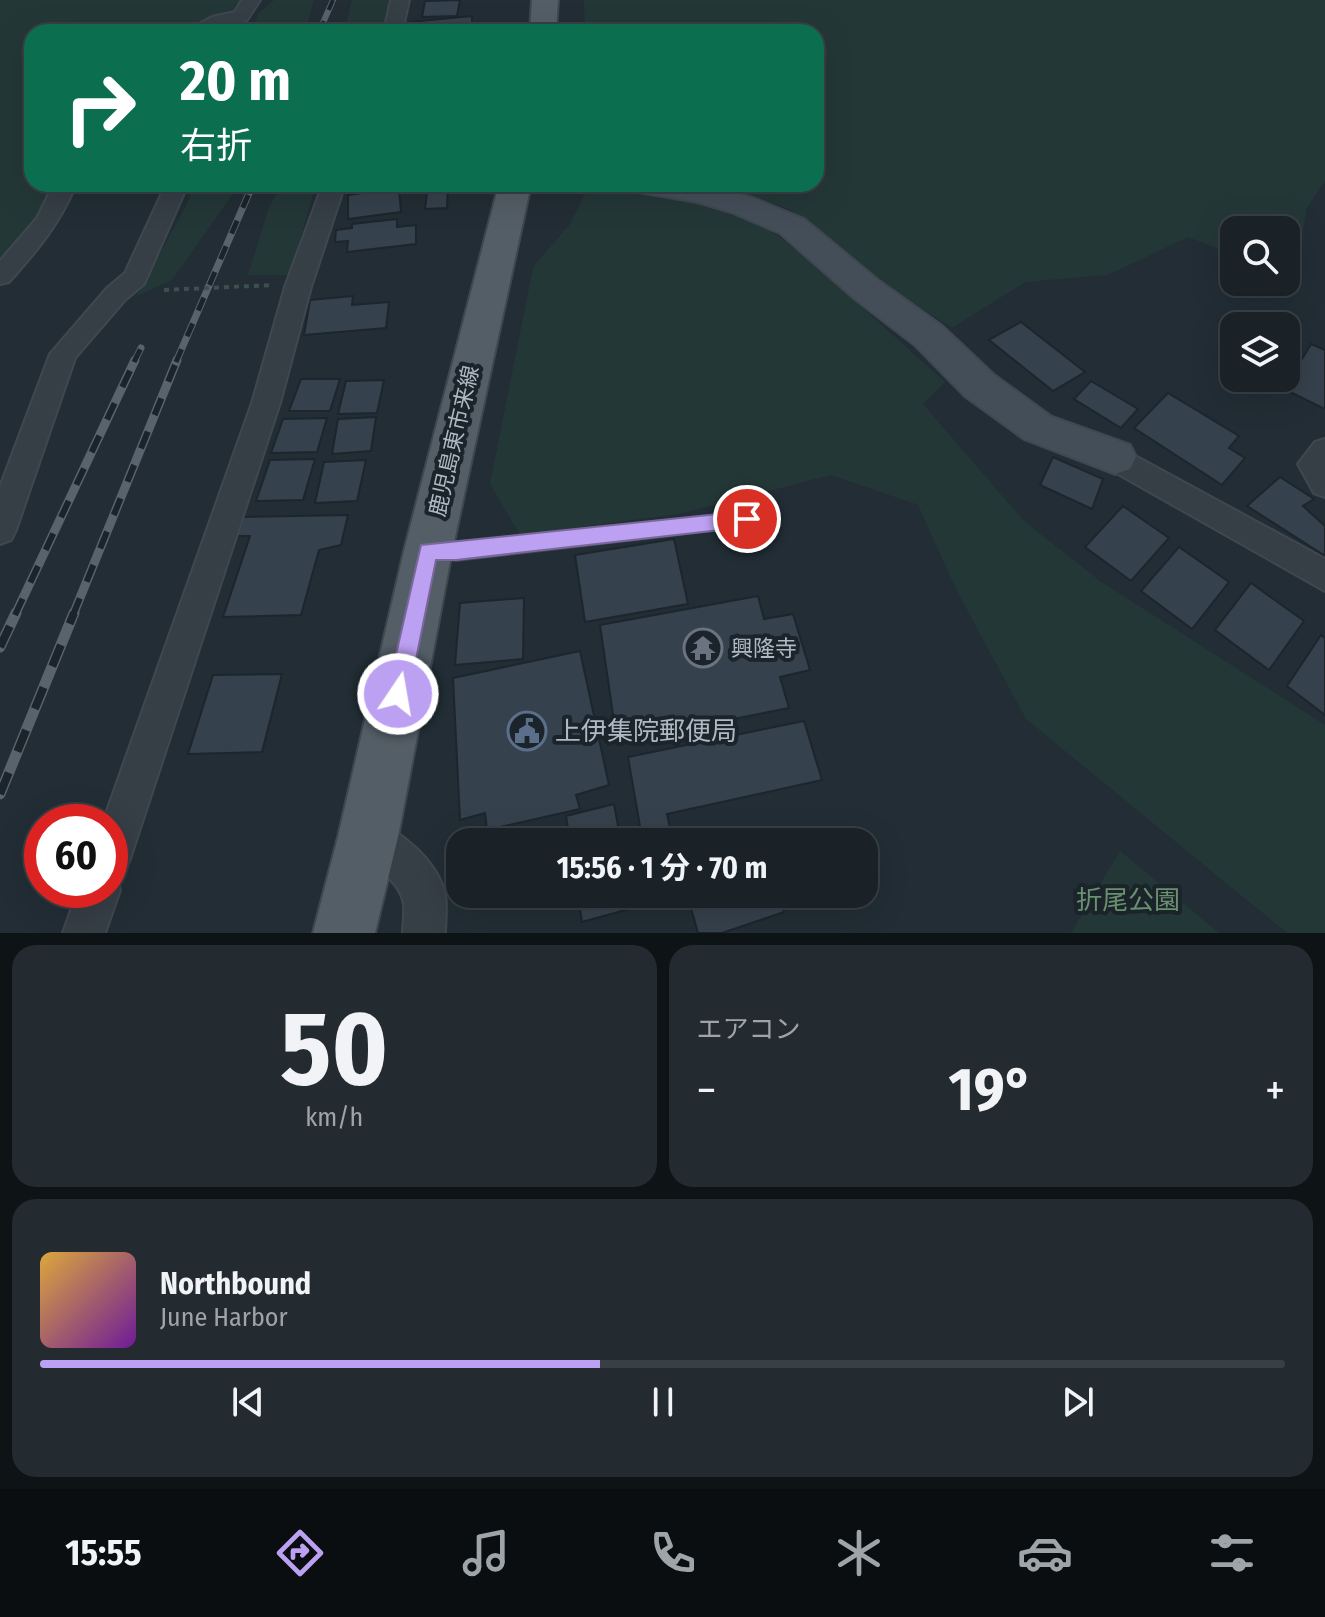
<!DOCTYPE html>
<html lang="ja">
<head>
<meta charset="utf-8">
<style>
	body { margin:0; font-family:"Fira Sans Condensed","Noto Sans JP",sans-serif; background:#232a30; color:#f1f3f6; height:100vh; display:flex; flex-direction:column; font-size:30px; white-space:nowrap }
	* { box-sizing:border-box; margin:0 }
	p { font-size:26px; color:#9fa4a8 }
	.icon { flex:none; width:44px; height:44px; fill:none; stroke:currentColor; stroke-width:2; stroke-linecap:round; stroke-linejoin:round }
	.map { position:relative; height:933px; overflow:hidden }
	.drawer { display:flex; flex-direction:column; gap:12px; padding:12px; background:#0e1316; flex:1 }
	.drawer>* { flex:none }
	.banner { position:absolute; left:24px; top:24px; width:800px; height:168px; border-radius:24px; box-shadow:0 8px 32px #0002,0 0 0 2px #383f45; background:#0b6e4f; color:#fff; overflow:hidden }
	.tools { position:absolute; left:1220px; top:216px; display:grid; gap:16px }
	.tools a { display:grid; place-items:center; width:80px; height:80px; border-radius:16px; background:#1a2228; box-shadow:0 8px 32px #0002,0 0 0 2px #383f45; font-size:40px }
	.speed { position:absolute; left:24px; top:804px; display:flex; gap:16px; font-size:40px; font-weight:700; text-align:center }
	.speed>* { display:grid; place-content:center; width:104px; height:104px; border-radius:50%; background:#1a2228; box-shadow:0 8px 32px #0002,0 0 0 2px #383f45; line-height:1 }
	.speed .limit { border:12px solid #d22; background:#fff; color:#111 }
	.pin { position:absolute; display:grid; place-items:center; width:68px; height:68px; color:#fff; margin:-34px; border:4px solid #fff; border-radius:50%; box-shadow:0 2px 8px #0007 }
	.me { position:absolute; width:88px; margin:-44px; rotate:12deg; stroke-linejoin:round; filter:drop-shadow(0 0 6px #0008) }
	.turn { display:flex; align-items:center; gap:28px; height:168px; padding:0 24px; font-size:36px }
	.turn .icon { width:104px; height:104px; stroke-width:2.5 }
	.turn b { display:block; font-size:56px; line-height:68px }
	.big { font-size:60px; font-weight:700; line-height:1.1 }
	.drawer .widget { flex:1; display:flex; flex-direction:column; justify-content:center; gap:12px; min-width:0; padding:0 28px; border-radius:24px; background:#232a30 }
	.drawer .dial { align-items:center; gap:0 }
	.dial b { font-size:104px; line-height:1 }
	.song { display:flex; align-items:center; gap:24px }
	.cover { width:96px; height:96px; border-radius:12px; background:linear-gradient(135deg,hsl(40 70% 55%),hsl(280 70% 35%)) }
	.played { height:8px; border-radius:4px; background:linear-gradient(90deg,#bca0f2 45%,#383f45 45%) }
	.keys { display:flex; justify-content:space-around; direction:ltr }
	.heat { display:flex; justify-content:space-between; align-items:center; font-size:44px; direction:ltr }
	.drawer .tiles { flex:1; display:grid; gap:12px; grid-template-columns:1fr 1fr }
	.widget:last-child { grid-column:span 2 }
	.trip { position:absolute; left:446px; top:828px; width:432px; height:80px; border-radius:24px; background:#1a2228; box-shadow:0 8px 32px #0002,0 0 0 2px #383f45; font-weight:700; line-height:80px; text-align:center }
	.tabs { display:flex; height:128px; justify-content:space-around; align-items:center; background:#0a0e10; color:#9fa4a8 }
	.tabs .icon { width:56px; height:56px }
	.tabs .on { color:#bca0f2 }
	.tabs b { font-size:36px; color:#f1f3f6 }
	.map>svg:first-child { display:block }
	.green { fill:#243737 }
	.building { fill:#35414c; stroke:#1d252d; stroke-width:2 }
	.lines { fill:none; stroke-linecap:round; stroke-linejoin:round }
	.lane-casing { stroke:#3f4750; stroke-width:4 }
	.street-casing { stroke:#3f4750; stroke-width:4 }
	.secondary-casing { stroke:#3f4750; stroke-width:4 }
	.primary-casing { stroke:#3f4750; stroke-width:4 }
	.lane { fill:#363e46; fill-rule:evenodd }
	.street { fill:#363e46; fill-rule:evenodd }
	.secondary { fill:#444e59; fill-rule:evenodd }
	.primary { fill:#545e66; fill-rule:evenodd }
	.rail-far3-casing { stroke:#58636d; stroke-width:6 }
	.rail-far2-casing { stroke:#58636d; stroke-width:7 }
	.rail-far1-casing { stroke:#58636d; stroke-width:9 }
	.rail-casing { stroke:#58636d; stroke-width:11 }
	.rail-far3 { stroke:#1b232b; stroke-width:4; stroke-dasharray:12; stroke-linecap:butt }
	.rail-far2 { stroke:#1b232b; stroke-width:5; stroke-dasharray:14; stroke-linecap:butt }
	.rail-far1 { stroke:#1b232b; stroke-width:6; stroke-dasharray:18; stroke-linecap:butt }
	.rail { stroke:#1b232b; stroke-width:8; stroke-dasharray:23; stroke-linecap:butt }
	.path-bridge { stroke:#3d4f4e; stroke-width:4; stroke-dasharray:5 5; stroke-linecap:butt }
	.route { fill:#bca0f2; stroke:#7a689d; stroke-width:2 }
	.labels { text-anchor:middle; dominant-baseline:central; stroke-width:8; stroke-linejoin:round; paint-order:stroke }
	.street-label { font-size:22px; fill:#b0b9c3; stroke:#1b232b }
	.poi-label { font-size:22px; fill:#b0b9c3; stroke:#1b232b; text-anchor:start }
	.near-poi-label { font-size:26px; fill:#b0b9c3; stroke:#1b232b; text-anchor:start }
	.near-park-label { font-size:26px; fill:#6a916f; stroke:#1b232b }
</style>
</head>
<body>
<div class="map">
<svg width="1325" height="933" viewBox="0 0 1325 933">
	<rect width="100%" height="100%" fill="#222d35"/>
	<g class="green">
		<polygon points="0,0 245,0 234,14 189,32 32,32 32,184 56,184 49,210 0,265"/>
		<polygon points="274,0 314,0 305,32 252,32 258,14"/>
		<polygon points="352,0 388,0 389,25 375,26 373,32 344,32"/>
		<polygon points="584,0 1325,0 1325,181 1307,207 1295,280 1286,276 1286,230 1234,230 1234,255 1188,237 1108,275 1025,282 952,328 842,256 791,210 720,184 816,184 816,32 585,32"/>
		<polygon points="195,184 240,184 172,280 137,296 186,206"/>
		<polygon points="281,184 316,184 290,275 248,275 268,210"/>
		<polygon points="588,188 685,200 759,222 805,256 945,382 923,404 1024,521 1100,581 1325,725 1325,933 1287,933 1026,719 956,589 918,505 831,475 679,514 520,535 490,484 533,267 570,224"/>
		<polygon points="1120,851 1219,933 1071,933"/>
	</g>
	<g class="building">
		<polygon points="460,0 457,16 422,17 425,1"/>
		<polygon points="472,16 472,29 404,32 410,22"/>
		<polygon points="448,184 447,208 425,209 428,185"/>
		<polygon points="399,188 401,212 348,219 348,195"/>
		<polygon points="397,219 397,227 416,225 416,244 347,252 348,241 335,242 336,230 352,228 352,224"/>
		<polygon points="353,296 352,305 389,302 386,328 304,335 310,300"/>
		<polygon points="1021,322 1085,372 1053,391 989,340"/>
		<polygon points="1311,344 1325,350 1325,409 1284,389"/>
		<polygon points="301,379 340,379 330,411 289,411"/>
		<polygon points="384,380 377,413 338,414 346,381"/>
		<polygon points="1091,381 1138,409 1121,428 1074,399"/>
		<polygon points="1168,393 1239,436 1229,448 1245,458 1222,485 1134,428"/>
		<polygon points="376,417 371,451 332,454 338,419"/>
		<polygon points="327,418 317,452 271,453 283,419"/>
		<polygon points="1053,457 1103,479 1092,509 1040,485"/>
		<polygon points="315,459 303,500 256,501 270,460"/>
		<polygon points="366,460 357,501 315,503 324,462"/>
		<polygon points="1280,477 1314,499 1303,506 1325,526 1325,556 1247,506"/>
		<polygon points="1123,506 1169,538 1131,581 1085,547"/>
		<polygon points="348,515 341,545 319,550 301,615 223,617 250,536 234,536 241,517"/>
		<polygon points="674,539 688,604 585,622 575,555"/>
		<polygon points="1179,547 1229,582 1192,629 1141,591"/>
		<polygon points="1251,583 1304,621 1269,670 1215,630"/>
		<polygon points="758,596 764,619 793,614 810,670 780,677 789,708 617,742 600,625"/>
		<polygon points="524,598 523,659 455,665 460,603"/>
		<polygon points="1321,635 1325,638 1325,715 1287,686"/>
		<polygon points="580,651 609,785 576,795 580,809 487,830 485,813 460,820 453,678"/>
		<polygon points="282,674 262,752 188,754 213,675"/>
		<polygon points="804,721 822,780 667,814 671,832 642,838 628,757"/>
		<polygon points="614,804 621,842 570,842 566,816"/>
		<polygon points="578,894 631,894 633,908 582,922"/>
		<polygon points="687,894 778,894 784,912 722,933 698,933"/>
	</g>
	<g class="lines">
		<defs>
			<polygon id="lane" points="747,512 753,514 755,519 753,524 747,526 456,560 427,556 424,551 427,546 456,544"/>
			<g id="street">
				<polygon points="242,0 260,0 247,20 209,32 185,32 212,17 235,12"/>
				<polygon points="391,0 409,0 402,32 384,32"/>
				<path d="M54 184H76C61 222 36 252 9 282L0 284V261L37 218Z"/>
				<polygon points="166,184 188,184 144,284 125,300 75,358 16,530 11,540 0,544 0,487 50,354 107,288 125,273"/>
				<polygon points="323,184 345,184 311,287 280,403 130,859 124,873 115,877 120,890 105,933 63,933 78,890 110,890 110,822 103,822 252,403 285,287"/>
				<polygon points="1325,439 1325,497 1314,493 1298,464 1315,442"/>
				<polygon points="1115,445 1325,559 1325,591 1104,466 1100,457 1104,448"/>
				<path d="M368 817C399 830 438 860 445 895 447 907 445 921 445 933H403C403 923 406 909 403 900 394 870 359 864 348 837L354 823Z"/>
			</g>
			<polygon id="secondary" points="628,184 703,184 753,198 804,219 879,281 942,326 994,375 1052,417 1130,445 1136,457 1130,469 1115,474 1024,439 966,397 916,346 855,299 780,233 731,212 697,202 633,191"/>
			<g id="primary">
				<polygon points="532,0 558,0 556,32 530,32"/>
				<polygon points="499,184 531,184 452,551 398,837 375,933 313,933 338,837 404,551"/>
			</g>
		</defs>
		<use href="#lane" class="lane-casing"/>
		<use href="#street" class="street-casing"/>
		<use href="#secondary" class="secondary-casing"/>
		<use href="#primary" class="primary-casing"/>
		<use href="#lane" class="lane"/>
		<use href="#street" class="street"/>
		<use href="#secondary" class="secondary"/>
		<use href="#primary" class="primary"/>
		<defs>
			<polyline id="rail-far3" points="319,32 333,0"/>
			<g id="rail-far2">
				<polyline points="134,362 141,348"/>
				<polyline points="176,362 253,184"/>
			</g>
			<g id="rail-far1">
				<polyline points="15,615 135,360"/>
				<polyline points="73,615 177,360"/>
			</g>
			<g id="rail">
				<polyline points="0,647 16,613"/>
				<polyline points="0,794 74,613"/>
			</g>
		</defs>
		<use href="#rail-far3" class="rail-far3-casing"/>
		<use href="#rail-far2" class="rail-far2-casing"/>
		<use href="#rail-far1" class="rail-far1-casing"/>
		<use href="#rail" class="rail-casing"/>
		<use href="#rail-far3" class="rail-far3"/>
		<use href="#rail-far2" class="rail-far2"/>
		<use href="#rail-far1" class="rail-far1"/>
		<use href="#rail" class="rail"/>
		<polyline class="path-bridge" points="164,290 274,285"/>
	</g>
	<polygon class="route" points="747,511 754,513 757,519 754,525 747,527 456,560 436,560 409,694 406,702 398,705 390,702 387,694 421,545"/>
	<defs>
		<symbol id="temple-ring" viewBox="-11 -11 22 22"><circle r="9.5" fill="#1b232b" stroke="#6b7280" stroke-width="1.5"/><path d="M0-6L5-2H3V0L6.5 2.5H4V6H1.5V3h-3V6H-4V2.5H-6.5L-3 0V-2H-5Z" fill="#6b7280"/></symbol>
		<symbol id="civic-ring" viewBox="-11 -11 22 22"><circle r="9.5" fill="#1b232b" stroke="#5c6f8a" stroke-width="1.5"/><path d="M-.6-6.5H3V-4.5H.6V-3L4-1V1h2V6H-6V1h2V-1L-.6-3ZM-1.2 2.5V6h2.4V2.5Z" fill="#5c6f8a"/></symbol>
	</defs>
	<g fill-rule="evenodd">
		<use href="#temple-ring" x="681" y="626" width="44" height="44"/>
		<use href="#civic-ring" x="505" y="709" width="44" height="44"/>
	</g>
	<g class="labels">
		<g class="street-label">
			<text transform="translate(454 441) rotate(-77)">鹿児島東市来線</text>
		</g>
		<g class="poi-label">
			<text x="731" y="648">興隆寺</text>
		</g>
		<g class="near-poi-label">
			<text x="555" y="731">上伊集院郵便局</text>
		</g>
		<g class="near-park-label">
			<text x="1128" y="900">折尾公園</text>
		</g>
	</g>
</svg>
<div class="tools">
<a><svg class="icon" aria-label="search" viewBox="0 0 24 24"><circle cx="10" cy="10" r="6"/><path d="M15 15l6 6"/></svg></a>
<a><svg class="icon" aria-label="layers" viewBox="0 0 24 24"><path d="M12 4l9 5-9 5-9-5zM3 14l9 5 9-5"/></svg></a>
</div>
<div class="speed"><div class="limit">60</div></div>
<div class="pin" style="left:747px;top:519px;background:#d93025"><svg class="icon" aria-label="arrive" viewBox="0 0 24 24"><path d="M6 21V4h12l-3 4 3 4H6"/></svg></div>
<svg class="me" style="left:398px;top:694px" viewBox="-20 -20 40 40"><circle r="17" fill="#bca0f2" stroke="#fff" stroke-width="3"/><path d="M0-11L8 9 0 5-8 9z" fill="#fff"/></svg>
<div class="trip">15:56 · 1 分 · 70 m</div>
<div class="banner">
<div class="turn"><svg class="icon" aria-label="right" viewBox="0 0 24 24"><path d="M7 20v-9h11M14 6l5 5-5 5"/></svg><div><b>20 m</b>右折</div></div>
</div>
</div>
<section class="drawer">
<div class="tiles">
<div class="widget dial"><b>50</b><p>km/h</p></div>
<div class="widget"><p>エアコン</p>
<div class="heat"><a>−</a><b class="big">19°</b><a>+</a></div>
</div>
<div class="widget">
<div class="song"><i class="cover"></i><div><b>Northbound</b><p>June Harbor</p></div></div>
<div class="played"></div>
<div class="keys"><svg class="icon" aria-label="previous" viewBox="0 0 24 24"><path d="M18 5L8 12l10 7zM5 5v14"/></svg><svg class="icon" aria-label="pause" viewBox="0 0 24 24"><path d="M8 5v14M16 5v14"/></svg><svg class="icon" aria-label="next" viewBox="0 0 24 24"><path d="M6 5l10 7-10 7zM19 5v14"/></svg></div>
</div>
</div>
</section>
<nav class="tabs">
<b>15:55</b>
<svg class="icon on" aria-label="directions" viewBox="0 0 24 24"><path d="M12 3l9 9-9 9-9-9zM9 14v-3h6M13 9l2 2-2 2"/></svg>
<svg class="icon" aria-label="music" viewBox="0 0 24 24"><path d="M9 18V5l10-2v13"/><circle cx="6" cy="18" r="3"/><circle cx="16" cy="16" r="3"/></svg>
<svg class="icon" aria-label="phone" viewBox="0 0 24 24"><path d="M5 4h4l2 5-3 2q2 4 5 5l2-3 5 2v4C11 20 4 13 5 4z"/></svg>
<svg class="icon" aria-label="climate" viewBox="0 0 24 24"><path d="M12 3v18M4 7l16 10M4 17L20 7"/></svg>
<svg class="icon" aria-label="car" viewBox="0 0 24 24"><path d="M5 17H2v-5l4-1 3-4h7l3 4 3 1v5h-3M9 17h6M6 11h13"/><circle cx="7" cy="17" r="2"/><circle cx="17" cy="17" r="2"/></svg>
<svg class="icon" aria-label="filters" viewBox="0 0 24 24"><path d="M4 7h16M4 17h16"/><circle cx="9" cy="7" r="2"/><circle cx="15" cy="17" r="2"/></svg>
</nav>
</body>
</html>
